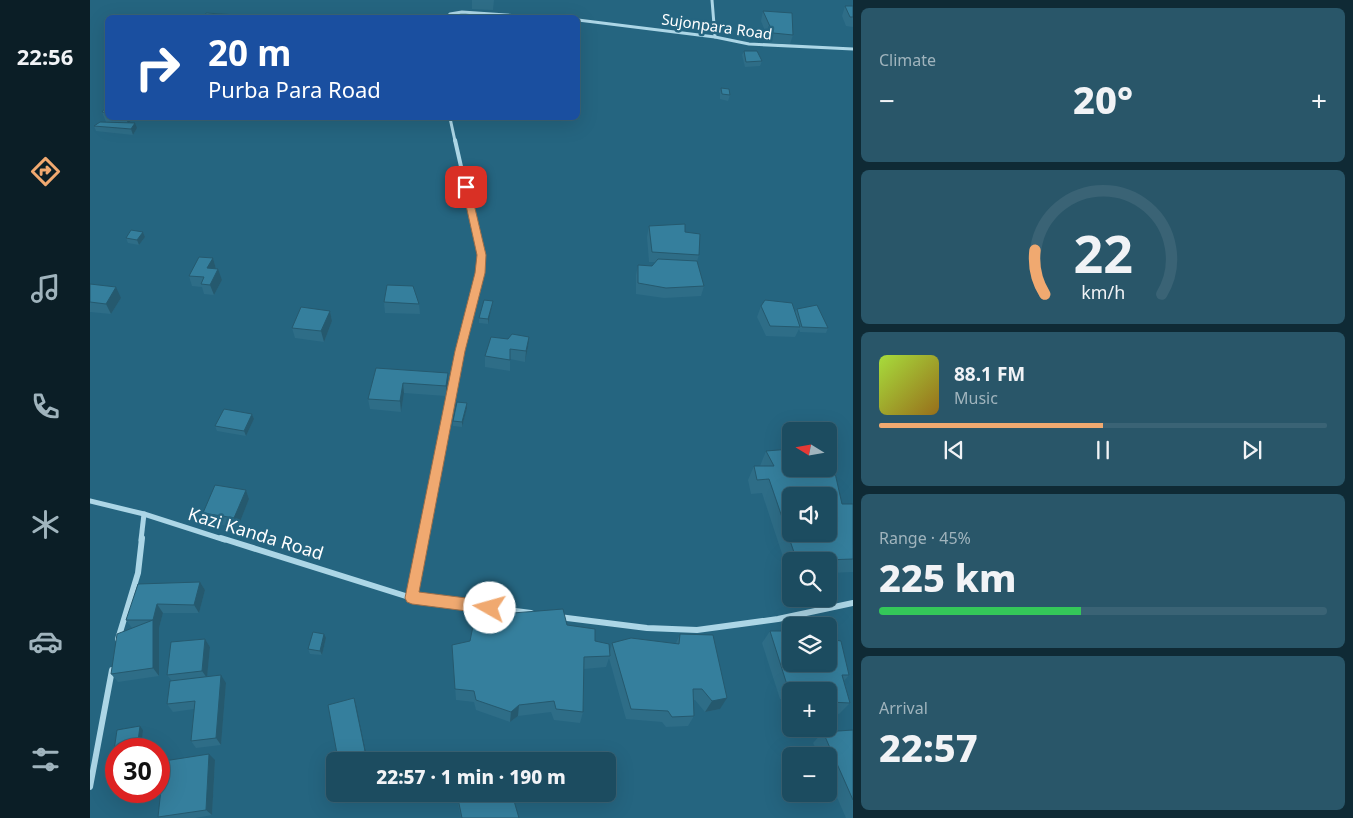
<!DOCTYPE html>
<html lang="en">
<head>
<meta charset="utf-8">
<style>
	body { margin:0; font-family:"Noto Sans",sans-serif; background:#295669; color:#f1f3f6; height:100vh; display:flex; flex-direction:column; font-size:19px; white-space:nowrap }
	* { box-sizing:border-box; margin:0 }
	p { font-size:16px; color:#a0b4bd }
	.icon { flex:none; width:28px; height:28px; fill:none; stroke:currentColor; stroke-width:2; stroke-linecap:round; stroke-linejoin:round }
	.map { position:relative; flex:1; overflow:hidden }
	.panel { display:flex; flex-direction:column; gap:8px; padding:8px; background:#0f2a35; width:500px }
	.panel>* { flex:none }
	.top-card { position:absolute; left:15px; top:15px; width:475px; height:105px; border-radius:8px; box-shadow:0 5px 20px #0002,0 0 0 1px #3a6375; background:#1a4fa0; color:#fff; overflow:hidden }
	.needle { width:32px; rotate:281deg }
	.buttons { position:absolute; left:692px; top:422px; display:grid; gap:10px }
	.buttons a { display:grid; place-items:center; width:55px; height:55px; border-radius:8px; background:#1c4c60; box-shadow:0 5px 20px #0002,0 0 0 1px #3a6375; font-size:25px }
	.speed { position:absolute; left:15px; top:738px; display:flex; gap:10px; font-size:25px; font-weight:700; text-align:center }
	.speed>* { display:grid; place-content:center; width:65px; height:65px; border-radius:50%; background:#1c4c60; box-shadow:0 5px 20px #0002,0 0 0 1px #3a6375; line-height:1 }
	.speed .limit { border:8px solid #d22; background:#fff; color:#111 }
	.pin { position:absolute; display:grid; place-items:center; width:42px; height:42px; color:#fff; margin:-21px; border-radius:10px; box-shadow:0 2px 8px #0006 }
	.me { position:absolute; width:55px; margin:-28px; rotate:277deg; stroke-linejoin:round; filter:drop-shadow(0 0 4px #0008) }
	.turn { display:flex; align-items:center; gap:18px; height:105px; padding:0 20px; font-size:22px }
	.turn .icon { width:65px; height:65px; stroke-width:2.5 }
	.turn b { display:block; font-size:35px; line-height:42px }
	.big { font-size:38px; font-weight:800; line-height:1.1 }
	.panel .tile { flex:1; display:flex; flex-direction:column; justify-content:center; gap:8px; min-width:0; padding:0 18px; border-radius:8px; background:#295669 }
	.panel .dial { align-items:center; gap:0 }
	.dial svg { height:130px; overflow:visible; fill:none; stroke:#3a6375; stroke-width:7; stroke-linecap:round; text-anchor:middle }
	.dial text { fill:#f1f3f6; stroke:none }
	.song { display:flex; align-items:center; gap:15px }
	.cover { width:60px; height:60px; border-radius:8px; background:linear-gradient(135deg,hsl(80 70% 55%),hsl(40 70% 35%)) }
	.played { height:5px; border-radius:2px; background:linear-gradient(90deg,#f0a970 50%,#3a6375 50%) }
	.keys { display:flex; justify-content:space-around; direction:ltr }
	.heat { display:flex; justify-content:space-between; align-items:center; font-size:28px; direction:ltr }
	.charge { height:8px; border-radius:4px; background:linear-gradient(90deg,#34c759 45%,#3a6375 0) }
	.trip { position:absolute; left:236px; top:752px; width:290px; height:50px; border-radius:8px; background:#1c4c60; box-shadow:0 5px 20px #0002,0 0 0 1px #3a6375; font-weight:800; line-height:50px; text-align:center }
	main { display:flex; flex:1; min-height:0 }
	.tab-bar { display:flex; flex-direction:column; width:90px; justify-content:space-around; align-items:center; background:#0b1e26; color:#a0b4bd }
	.tab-bar .icon { width:35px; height:35px }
	.tab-bar .current { color:#f0a970 }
	.tab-bar b { font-size:22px; color:#f1f3f6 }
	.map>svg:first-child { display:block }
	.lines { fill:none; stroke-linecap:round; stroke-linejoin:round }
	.minor-far3 { stroke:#acd6e6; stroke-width:3 }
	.minor-far2 { stroke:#acd6e6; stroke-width:4 }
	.minor-far1 { stroke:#acd6e6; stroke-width:5 }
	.minor { stroke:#acd6e6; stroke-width:6 }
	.wall { fill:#2e6d87 }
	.shaded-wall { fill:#25596e }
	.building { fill:#357f9d; stroke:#25596e; fill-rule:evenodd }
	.route { fill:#f0a970; stroke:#9c6e49 }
	.labels { text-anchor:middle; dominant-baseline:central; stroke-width:5; stroke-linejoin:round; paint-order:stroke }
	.far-street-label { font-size:15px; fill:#fff; stroke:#256580 }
	.street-label { font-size:18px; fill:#fff; stroke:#256580 }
</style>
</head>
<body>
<main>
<nav class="tab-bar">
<b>22:56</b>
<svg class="icon current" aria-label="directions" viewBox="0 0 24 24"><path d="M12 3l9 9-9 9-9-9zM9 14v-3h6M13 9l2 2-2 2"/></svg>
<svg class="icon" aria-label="music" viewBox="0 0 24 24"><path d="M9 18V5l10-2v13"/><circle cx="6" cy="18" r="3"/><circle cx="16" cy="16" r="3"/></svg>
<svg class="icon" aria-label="phone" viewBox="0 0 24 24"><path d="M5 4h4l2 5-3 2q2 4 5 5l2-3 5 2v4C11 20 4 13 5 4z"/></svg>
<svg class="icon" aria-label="climate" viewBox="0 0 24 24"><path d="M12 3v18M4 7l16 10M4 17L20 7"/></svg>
<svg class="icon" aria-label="car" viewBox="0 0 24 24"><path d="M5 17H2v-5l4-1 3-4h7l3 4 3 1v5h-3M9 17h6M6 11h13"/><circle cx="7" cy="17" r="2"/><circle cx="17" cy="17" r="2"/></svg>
<svg class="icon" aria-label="filters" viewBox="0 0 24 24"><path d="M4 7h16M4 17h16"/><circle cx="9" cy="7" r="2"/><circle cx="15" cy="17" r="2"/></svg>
</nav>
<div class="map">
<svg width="763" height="818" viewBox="0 0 763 818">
	<rect width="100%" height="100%" fill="#256580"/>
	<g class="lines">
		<g class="minor-far3">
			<polyline points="622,0 625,37"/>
			<polyline points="357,18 360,14 372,12 459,18"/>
			<polyline points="488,20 625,37 659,44 763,49"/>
			<polyline points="360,118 365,141"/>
		</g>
		<polyline class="minor-far2" points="365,140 391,255 390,273 379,318"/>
		<g class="minor-far1">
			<polyline points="0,501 54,514 135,540"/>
			<polyline points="51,540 54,514"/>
			<polyline points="333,540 370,351 379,316"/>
		</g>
		<g class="minor">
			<polyline points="131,538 322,598 441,613"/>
			<polyline points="322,598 334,538"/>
			<polyline points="469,617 557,628 607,630 688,619 763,603"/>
			<polyline points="28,639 48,573 52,538"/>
			<polyline points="0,787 22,670"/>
		</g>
	</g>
	<g class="wall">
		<polygon points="382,0 404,0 403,10 382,9"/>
		<polygon points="755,6 763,6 763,27 756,26 752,16"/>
		<polygon points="673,11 703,35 700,44 680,43 671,21"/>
		<polygon points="654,51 672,61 670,66 655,67 652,55"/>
		<polygon points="631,88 640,95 638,101 630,99 630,93"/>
		<polygon points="18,105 18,118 43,118 39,123 47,128 43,135 6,131 4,126 16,122 12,112"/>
		<polygon points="559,226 595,232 609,255 607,261 614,286 611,296 574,298 546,294 546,275 548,265 562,266 565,262 559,262 557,237"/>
		<polygon points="53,232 55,237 49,245 38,243 36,238"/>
		<polygon points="123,258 126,269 132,280 124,295 114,294 112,287 102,286 99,276"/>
		<polygon points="0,284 31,298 21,314 0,312"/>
		<polygon points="403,301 402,306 398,324 389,323 389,318"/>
		<polygon points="294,302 329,304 330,314 295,313"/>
		<polygon points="671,306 705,312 707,309 738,328 736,333 710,332 709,329 705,337 676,336 667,317"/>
		<polygon points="240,311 242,321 234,342 205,338 202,328"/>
		<polygon points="401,337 438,347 435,362 420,359 420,371 395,367 395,356"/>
		<polygon points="286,368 358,383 356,396 314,393 311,412 280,409 278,399"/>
		<polygon points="377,403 377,408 372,427 363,426 363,421"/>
		<polygon points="162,414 164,419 156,436 127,431 125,426"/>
		<polygon points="676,451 752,504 763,504 763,572 739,573 739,561 701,561 701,574 699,575 672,493 661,494 658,480 664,466 670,466"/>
		<polygon points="156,490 159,499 148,527 117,523 113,513"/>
		<polygon points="110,582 115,590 109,613 73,613 69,628 69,676 28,682 21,674 42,628 36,620"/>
		<polygon points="700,624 759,675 754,681 760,703 749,714 739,713 739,691 701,691 701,699 690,699 672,643 680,631 695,631"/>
		<polygon points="477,625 505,641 520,651 522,643 586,643 590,634 630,709 615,712 605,700 603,700 604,716 598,726 576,727 572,722 536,719 519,658 516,667 494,669 493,712 490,723 464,720 461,712 428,716 420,722 386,710 384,702 366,700 362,645"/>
		<polygon points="236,638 232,655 220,654 218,649"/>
		<polygon points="115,639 120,647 117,677 136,683 131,745 106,748 101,741 104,709 83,712 77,704 82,681 77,675"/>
		<polygon points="50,726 53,730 51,749 26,749 26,774 25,774 21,771 27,730"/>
		<polygon points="763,730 763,818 756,818 739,779 739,756 729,756 723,743 733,732"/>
		<polygon points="125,760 122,815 105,818 69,818 68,817"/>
		<polygon points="368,799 429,818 371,818 368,804"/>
	</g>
	<g class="shaded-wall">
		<polygon points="36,118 43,118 38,124"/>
		<polygon points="45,123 47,128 43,135 41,129"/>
		<polygon points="53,232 55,237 49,245 47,240"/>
		<polygon points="123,258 126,269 121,279 117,268"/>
		<polygon points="128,269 132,280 124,295 120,285"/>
		<polygon points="26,287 31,298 21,314 16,304"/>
		<polygon points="403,301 402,306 398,324 398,319"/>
		<polygon points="240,311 242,321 234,342 231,331"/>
		<polygon points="439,337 438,347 435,362 436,351"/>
		<polygon points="358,373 358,383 356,396 356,386"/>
		<polygon points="313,383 314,393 311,412 310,401"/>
		<polygon points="377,403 377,408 372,427 372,422"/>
		<polygon points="162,414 164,419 156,436 154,431"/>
		<polygon points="156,490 159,499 148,527 144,518"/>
		<polygon points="110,582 115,590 109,613 104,605"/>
		<polygon points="67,604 73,613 69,628 69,676 63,668 63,620"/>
		<polygon points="234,634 236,638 232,655 230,651"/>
		<polygon points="115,639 120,647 117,678 112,671"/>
		<polygon points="131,675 136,683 131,745 126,738"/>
		<polygon points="264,698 266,705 277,758 265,761 249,761 248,759"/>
		<polygon points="637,698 630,709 615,712 622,701"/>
		<polygon points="429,705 428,716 420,722 421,712"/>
		<polygon points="50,726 53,730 51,749 47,749"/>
		<polygon points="119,754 125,760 122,815 116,810"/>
	</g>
	<g class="building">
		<polygon points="755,6 763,6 763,17 760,17"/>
		<polygon points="673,11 702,13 703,35 683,33"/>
		<polygon points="116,13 147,15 144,18 114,18"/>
		<polygon points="654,51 667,51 672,61 656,62"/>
		<polygon points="631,88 639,89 640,95 632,94"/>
		<polygon points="18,105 18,113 12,112"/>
		<polygon points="10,122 45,123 41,129 4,126"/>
		<polygon points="595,224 595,232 610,234 609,255 562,252 559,226"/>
		<polygon points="41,230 53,232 47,240 36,238"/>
		<polygon points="109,257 123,258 117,268 128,269 120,285 111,284 114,277 99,276"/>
		<polygon points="568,259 607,261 614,286 576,288 548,283 548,265 562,266"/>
		<polygon points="0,284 26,287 16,304 0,302"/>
		<polygon points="297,285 323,286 329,304 294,302"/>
		<polygon points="394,300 403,301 398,319 389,318"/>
		<polygon points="675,300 702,303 710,327 680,326 671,306"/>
		<polygon points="727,305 738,328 712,327 707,309"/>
		<polygon points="211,307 240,311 231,331 202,328"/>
		<polygon points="422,334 439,337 436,351 420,349 420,360 395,356 401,337 418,339"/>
		<polygon points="286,368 358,373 356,386 313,383 310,401 278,399"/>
		<polygon points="367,402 377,403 372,422 363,421"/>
		<polygon points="134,409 162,414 154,431 125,426"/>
		<path d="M701 449V469H732L733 470 745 473 752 504H763V559L707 561 679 479 667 480 664 466H684L676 451ZM701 496H739V534H701Z"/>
		<polygon points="125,485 156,490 144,518 113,513"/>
		<polygon points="110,582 104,605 67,604 63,620 36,620 48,584"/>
		<polygon points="473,609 477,625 505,629 505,641 519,644 520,656 494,657 493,712 466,709 464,701 429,705 421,712 386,700 384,691 365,689 362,645 380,641 385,616"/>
		<polygon points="63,620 63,668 21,674 27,634"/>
		<polygon points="700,624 732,626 701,626 701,664 739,664 739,639 751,641 759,675 752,675 760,703 739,702 739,691 717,691 717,688 698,688 680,631 697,631"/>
		<polygon points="223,632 234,634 230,651 218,649"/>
		<polygon points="590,634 623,635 637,698 622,701 612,689 603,689 604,716 582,717 578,711 541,709 522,643 541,638 589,644"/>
		<polygon points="115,639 112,671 77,675 81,642"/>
		<polygon points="131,675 126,738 101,741 105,701 77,704 80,681"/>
		<polygon points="264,698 275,751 248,759 238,705"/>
		<polygon points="50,726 47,749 26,749 26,770 21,771 27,730"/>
		<polygon points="763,730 763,800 733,732"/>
		<polygon points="119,754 116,810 68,817 74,761"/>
		<polygon points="387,794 422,794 429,818 372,818 368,799"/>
	</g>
	<polygon class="route" points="376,184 380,187 396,255 395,273 375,351 329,592 400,601 405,603 407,608 405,612 400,614 322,604 317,602 315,598 365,351 385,273 387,255 372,187"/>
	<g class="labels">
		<g class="far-street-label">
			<text transform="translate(627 26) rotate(8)">Sujonpara Road</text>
		</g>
		<g class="street-label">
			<text transform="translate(166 533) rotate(17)">Kazi Kanda Road</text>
		</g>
	</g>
</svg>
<div class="buttons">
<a><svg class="needle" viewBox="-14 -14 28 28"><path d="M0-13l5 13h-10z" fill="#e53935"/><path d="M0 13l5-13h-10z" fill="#a0b4bd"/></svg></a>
<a><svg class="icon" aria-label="sound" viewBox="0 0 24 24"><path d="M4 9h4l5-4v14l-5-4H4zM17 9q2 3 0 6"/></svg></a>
<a><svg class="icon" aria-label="search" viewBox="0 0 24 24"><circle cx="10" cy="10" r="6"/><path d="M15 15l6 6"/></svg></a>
<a><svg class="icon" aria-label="layers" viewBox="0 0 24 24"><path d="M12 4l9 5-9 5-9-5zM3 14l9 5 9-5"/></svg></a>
<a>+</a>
<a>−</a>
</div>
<div class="speed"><div class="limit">30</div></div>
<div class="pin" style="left:376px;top:187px;background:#d93025"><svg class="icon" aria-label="arrive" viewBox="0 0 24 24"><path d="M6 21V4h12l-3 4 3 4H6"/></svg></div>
<svg class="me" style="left:400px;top:608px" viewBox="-20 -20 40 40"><circle r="19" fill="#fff"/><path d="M0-13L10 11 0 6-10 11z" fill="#f0a970"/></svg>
<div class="trip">22:57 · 1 min · 190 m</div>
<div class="top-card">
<div class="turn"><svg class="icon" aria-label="right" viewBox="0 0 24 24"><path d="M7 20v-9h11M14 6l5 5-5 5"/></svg><div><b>20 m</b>Purba Para Road</div></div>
</div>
</div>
<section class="panel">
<div class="tile"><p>Climate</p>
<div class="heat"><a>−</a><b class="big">20°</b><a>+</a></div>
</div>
<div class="tile dial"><svg viewBox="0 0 100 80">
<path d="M14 69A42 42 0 1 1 86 69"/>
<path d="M14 69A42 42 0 0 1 8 42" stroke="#f0a970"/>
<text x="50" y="56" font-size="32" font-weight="700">22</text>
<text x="50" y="72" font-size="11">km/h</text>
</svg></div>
<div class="tile">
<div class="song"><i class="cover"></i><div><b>88.1 FM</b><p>Music</p></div></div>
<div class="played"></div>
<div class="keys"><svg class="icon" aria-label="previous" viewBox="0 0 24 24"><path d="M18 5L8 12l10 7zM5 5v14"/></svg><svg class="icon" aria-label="pause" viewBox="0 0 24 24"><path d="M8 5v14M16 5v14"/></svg><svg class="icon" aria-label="next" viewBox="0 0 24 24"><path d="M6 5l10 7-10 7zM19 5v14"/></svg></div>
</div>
<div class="tile"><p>Range · 45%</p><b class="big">225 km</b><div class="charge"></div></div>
<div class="tile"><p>Arrival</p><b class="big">22:57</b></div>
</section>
</main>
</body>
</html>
